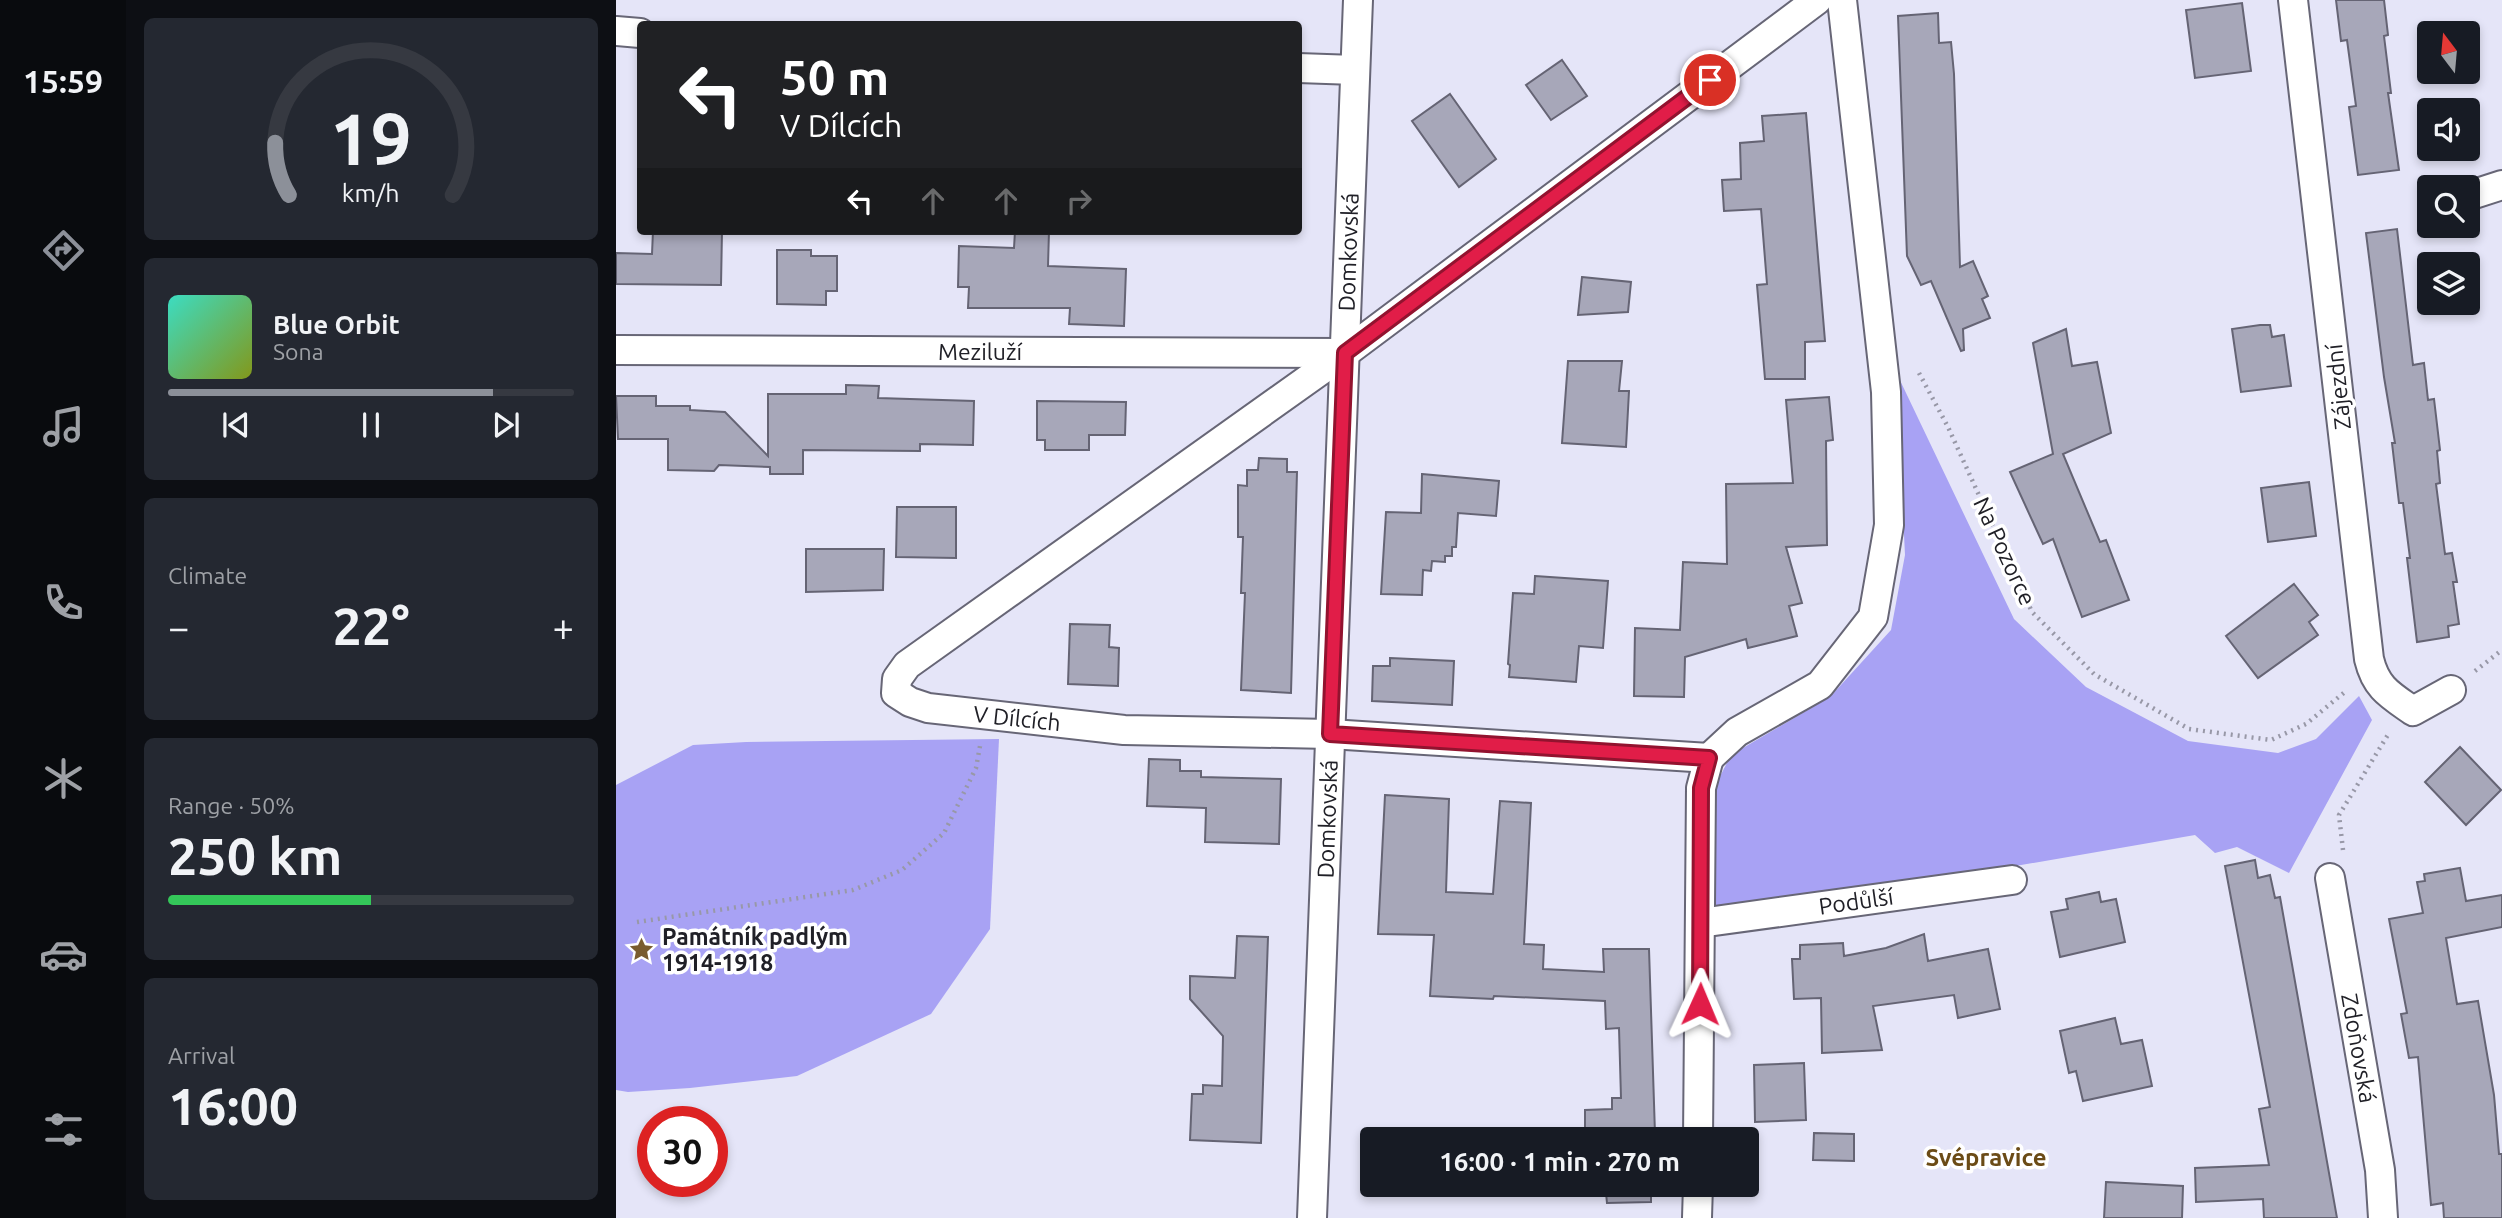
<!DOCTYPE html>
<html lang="en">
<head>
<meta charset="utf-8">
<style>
	body { margin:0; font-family:Ubuntu,sans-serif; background:#242831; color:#f1f3f6; height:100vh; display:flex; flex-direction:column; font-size:26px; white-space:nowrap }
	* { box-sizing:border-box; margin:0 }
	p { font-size:23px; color:#9ea1a6 }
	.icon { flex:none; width:38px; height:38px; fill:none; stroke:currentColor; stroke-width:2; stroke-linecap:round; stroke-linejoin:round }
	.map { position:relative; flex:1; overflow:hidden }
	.drawer { display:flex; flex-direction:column; gap:18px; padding:18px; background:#0d0f14; width:490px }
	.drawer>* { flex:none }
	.guide { position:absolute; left:21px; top:21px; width:665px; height:214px; border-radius:7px; box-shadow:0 4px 10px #0003; background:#202124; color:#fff; overflow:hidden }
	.needle { width:46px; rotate:344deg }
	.tools { position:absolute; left:1801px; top:21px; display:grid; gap:14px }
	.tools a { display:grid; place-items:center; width:63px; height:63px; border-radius:7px; background:#171b24; box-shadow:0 4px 10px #0003; font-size:35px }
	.speed { position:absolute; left:21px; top:1106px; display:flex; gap:14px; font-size:35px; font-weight:700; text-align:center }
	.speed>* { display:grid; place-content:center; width:91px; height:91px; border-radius:50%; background:#171b24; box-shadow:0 4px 10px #0003; line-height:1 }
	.speed .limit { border:10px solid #d22; background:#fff; color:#111 }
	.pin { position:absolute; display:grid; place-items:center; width:60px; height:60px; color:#fff; margin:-30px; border:4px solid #fff; border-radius:50%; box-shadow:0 2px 7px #0007 }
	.me { position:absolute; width:77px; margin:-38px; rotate:1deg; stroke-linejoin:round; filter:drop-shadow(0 0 5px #0008) }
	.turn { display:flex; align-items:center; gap:24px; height:147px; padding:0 28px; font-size:32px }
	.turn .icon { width:91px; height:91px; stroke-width:2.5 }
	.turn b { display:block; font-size:49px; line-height:60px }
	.lanes { display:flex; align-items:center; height:66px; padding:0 28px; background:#0003; justify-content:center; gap:35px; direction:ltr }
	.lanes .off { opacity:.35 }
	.big { font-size:52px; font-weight:700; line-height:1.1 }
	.drawer .card { flex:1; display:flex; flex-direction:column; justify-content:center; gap:10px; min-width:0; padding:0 24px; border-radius:10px; background:#242831 }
	.drawer .dial { align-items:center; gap:0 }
	.dial svg { height:182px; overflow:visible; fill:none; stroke:#363941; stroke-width:7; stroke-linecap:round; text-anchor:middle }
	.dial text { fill:#f1f3f6; stroke:none }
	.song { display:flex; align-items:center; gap:21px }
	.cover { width:84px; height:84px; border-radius:10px; background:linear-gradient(135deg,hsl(170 70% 55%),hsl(70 70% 35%)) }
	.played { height:7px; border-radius:4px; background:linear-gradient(90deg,#8c9099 80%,#363941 80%) }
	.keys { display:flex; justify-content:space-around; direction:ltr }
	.heat { display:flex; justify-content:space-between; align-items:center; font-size:38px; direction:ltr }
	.charge { height:10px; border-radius:5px; background:linear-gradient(90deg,#34c759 50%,#363941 0) }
	.trip { position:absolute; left:744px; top:1127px; width:399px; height:70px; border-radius:7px; background:#171b24; box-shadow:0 4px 10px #0003; font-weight:700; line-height:70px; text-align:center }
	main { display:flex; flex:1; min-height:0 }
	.menu { display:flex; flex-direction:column; width:126px; justify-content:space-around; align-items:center; background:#090b0e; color:#9ea1a6 }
	.menu .icon { width:49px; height:49px }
	.menu .active { color:#8c9099 }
	.menu b { font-size:32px; color:#f1f3f6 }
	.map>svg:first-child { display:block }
	.forest { fill:#a8a2f4 }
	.building { fill:#a7a7b9; stroke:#656474; stroke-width:2 }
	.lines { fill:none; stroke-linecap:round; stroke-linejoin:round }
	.minor-casing { stroke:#676676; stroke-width:32 }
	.path { stroke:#9898a7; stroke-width:4.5; stroke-dasharray:2 5; stroke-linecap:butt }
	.minor { stroke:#fff; stroke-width:28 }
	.route-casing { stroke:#92132f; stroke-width:18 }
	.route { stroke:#e11d48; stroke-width:12 }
	.labels { text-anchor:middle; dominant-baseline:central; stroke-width:7; stroke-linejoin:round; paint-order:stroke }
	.street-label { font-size:23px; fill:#202027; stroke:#fff }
	.poi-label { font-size:23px; font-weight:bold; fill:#202027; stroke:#fff; text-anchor:start }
	.neighbourhood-label { font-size:24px; font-weight:bold; fill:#6b4b16; stroke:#fff }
</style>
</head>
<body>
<main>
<nav class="menu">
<b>15:59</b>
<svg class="icon active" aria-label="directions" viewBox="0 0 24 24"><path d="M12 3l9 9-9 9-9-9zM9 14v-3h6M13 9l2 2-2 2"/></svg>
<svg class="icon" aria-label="music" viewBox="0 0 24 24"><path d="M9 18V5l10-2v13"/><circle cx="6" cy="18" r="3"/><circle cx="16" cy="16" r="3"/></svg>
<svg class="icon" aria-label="phone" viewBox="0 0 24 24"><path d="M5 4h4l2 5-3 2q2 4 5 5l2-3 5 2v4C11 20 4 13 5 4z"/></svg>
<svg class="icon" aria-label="climate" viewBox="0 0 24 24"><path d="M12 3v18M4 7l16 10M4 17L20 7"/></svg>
<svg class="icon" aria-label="car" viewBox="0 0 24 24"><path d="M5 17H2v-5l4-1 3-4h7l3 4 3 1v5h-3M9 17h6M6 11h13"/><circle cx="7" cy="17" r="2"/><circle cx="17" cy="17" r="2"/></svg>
<svg class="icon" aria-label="filters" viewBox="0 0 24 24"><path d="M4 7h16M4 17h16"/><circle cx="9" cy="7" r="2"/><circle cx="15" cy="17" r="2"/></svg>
</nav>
<section class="drawer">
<div class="card dial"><svg viewBox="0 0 100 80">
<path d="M14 69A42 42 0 1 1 86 69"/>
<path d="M14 69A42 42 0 0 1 8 46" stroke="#8c9099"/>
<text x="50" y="56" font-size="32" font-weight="700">19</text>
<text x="50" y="72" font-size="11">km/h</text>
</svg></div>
<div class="card">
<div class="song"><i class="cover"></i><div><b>Blue Orbit</b><p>Sona</p></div></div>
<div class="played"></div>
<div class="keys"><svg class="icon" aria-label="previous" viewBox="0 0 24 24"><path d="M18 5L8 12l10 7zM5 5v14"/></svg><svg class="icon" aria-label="pause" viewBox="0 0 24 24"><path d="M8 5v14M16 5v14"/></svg><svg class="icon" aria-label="next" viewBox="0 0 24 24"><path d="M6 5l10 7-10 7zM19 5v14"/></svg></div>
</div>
<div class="card"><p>Climate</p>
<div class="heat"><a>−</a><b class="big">22°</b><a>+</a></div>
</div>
<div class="card"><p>Range · 50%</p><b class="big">250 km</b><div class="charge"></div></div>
<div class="card"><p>Arrival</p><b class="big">16:00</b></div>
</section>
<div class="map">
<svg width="1886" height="1218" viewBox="0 0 1886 1218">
	<rect width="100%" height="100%" fill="#e5e5f8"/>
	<g class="forest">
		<polygon points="1280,372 1398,619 1470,687 1572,741 1662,753 1700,739 1743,696 1756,720 1673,873 1621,847 1599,853 1579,835 1209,899 1099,909 1097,790 1115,755 1214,697 1275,630 1289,555"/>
		<polygon points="383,739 374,929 315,1014 181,1076 74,1088 12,1092 0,1090 0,785 77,745 130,742"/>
	</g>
	<g class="building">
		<polygon points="1720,0 1768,0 1772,35 1768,36 1775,93 1772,93 1783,170 1742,175 1733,107 1740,106 1731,40 1725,41"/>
		<polygon points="1626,3 1635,71 1579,78 1570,10"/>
		<polygon points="1322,13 1323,43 1335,42 1338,74 1344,267 1357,261 1372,296 1366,299 1374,318 1347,329 1348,350 1345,351 1315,281 1305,285 1291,256 1282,16"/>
		<polygon points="946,60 971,96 935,120 910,85"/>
		<polygon points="834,94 880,159 843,187 796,121"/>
		<polygon points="1190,113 1209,341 1189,342 1189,379 1149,379 1141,285 1151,284 1145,209 1108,211 1106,180 1125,179 1124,143 1148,141 1146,116"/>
		<polygon points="1781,229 1797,365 1808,363 1812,400 1818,399 1824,450 1821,451 1824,483 1820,484 1829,554 1836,553 1841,582 1837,582 1843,624 1832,626 1833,637 1801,642 1791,558 1794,558 1787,503 1783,503 1776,443 1779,443 1768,377 1750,233"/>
		<polygon points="37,231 106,231 105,285 0,284 0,253 36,254"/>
		<polygon points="399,231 433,231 432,266 510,269 508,326 453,324 454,308 352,308 353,287 342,287 343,246 398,248"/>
		<polygon points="161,250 195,250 195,256 221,256 221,291 210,291 210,305 161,304"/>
		<polygon points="966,277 1015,282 1012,312 962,315"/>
		<polygon points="1644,325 1654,325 1656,337 1668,335 1675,386 1625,392 1616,329"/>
		<polygon points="1450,329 1456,366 1481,362 1495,433 1447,454 1484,542 1490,540 1513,600 1466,617 1437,539 1427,544 1394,472 1437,454 1417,343"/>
		<polygon points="952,361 1006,361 1003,391 1013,391 1010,447 946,443"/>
		<polygon points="230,385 263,386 262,398 358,401 357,445 304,444 304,451 187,450 187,474 154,474 154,467 103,465 98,471 52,470 52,439 2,439 0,396 40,396 40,406 74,406 74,410 109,412 152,456 152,394 230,394"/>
		<polygon points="1213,397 1217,440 1210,441 1211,545 1170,547 1186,603 1173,606 1181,636 1132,648 1130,639 1069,657 1068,697 1018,696 1019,628 1064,630 1067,562 1111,564 1110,484 1177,483 1170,400"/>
		<polygon points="421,401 510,402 509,435 473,435 473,450 429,450 429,440 421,440"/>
		<polygon points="643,458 671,459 671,472 681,472 675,693 625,690 629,593 625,593 627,537 622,537 622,485 631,486 631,470 642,470"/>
		<polygon points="806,474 883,481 880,516 842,513 840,547 836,547 836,556 829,556 829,562 816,561 815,571 807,570 806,595 765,594 770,512 805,513"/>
		<polygon points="1693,482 1700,536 1652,542 1645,488"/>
		<polygon points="281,507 340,507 340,558 280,557"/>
		<polygon points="190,549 268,549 267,590 190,592"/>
		<polygon points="919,576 992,581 987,648 963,646 960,682 893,677 894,665 892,664 897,593 918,594"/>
		<polygon points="1678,584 1702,615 1693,622 1702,635 1642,678 1610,636"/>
		<polygon points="454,624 494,625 493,647 503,648 502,686 452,684"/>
		<polygon points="774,658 838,661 836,705 756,701 757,666 774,666"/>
		<polygon points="1844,747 1885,790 1850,825 1809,782"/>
		<polygon points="533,759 564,760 564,771 585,771 585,777 665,779 663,844 589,842 590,808 531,806"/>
		<polygon points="769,795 833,799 830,892 877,894 884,801 915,803 908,944 928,945 927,969 988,972 987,949 1033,949 1039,1134 1033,1134 1033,1139 969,1139 969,1110 996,1109 996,1098 1005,1098 1003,1028 990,1029 989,1001 878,996 877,999 814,996 818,935 762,934"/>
		<polygon points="1639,860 1642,878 1654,875 1659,898 1664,897 1721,1218 1648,1218 1647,1199 1580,1202 1579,1168 1653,1165 1643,1109 1654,1107 1609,866"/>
		<polygon points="1844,868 1850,901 1886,895 1886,927 1830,938 1841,1004 1862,1001 1878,1095 1883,1154 1886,1154 1886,1218 1828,1218 1827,1203 1815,1205 1802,1057 1793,1058 1785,1014 1791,1013 1773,919 1807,913 1801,882 1809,881 1808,874"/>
		<polygon points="1483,892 1485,902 1500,899 1509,942 1444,957 1435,912 1452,909 1450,899"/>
		<polygon points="1308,934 1312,961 1372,949 1384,1009 1342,1018 1338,995 1257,1006 1266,1050 1206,1053 1205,998 1178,999 1176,959 1184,959 1184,945 1227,943 1228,956 1270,948"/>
		<polygon points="621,936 652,937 645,1143 574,1140 576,1094 587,1094 587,1085 606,1086 607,1036 574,999 574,976 619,978"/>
		<polygon points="1499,1018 1505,1044 1526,1040 1536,1086 1467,1101 1460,1071 1453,1073 1444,1031"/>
		<polygon points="1188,1063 1190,1120 1139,1122 1138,1065"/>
		<polygon points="1198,1133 1238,1134 1238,1161 1197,1160"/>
		<polygon points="1490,1182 1567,1186 1566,1218 1488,1218"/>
		<polygon points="970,1185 1035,1185 1035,1202 991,1203 990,1193 970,1193"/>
	</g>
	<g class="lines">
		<defs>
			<g id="minor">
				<path d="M1677 0 1753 659C1760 688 1774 695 1797 711L1835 690"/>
				<polyline points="0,31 24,33"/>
				<polyline points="682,68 739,70"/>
				<polyline points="1852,196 1886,185"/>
				<polyline points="0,350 729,353"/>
				<polyline points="1093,758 714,734 508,730 312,708 294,702 280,693 281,679 291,665 729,353 1201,0"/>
				<polyline points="1093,758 1121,732 1204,685 1257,617 1273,525 1270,392 1226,0"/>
				<polyline points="1714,878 1764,1170 1767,1218"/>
				<polyline points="1084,923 1396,880"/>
				<polyline points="1082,1139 1085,788 1093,758"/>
				<polyline points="696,1218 742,0"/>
				<polyline points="1081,1218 1082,1185"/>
			</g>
		</defs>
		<use href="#minor" class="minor-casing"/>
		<g class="path">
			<polyline points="1303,373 1332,427 1416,612 1478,674 1573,729 1655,740 1690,724 1730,691"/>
			<polyline points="1859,671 1886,650"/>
			<polyline points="1727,850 1723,815 1773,733"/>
			<polyline points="21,922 237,890 286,870 328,833 360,768 364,746"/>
		</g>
		<use href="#minor" class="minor"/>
	</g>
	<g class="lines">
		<defs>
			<polyline id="route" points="1084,1004 1085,788 1093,758 714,734 729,353 1094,80"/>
		</defs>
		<use href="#route" class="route-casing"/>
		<use href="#route" class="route"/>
	</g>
	<defs>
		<symbol id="sight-bare" viewBox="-9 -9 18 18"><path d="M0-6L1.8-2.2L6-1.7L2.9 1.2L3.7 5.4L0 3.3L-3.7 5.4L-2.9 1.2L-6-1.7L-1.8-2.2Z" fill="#795c2f" stroke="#fff" stroke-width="2.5" paint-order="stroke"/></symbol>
	</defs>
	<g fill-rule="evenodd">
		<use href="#sight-bare" x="8" y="932" width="35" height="35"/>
	</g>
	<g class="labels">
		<g class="street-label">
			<text transform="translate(732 252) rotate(-88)">Domkovská</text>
			<text x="364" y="351">Meziluží</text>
			<text transform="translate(1722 387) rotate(-96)">Zájezdní</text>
			<text transform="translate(1389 551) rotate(65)">Na Pozorce</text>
			<text transform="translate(401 718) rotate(6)">V Dílcích</text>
			<text transform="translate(711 819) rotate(-88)">Domkovská</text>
			<text transform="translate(1240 901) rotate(-8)">Podůlší</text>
			<text transform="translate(1743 1048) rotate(80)">Zdoňovská</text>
		</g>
		<g class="poi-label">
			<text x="46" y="936">Památník padlým<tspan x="46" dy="26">1914-1918</tspan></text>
		</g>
		<g class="neighbourhood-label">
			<text x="1370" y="1157">Svépravice</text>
		</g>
	</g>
</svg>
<div class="tools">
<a><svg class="needle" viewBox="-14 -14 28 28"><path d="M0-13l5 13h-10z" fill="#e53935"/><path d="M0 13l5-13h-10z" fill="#9ea1a6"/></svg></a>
<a><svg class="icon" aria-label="sound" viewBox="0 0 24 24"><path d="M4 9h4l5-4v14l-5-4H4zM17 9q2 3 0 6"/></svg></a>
<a><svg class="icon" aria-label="search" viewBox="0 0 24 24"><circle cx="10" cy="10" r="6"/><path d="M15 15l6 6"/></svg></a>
<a><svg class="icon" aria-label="layers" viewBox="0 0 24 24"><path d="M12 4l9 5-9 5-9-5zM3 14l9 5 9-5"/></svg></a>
</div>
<div class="speed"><div class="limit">30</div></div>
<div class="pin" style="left:1094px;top:80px;background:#d93025"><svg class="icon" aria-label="arrive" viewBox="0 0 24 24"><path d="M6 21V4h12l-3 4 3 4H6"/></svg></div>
<svg class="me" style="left:1084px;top:1004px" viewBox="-20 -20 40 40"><path d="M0-17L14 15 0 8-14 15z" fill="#e11d48" stroke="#fff" stroke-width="4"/></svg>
<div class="trip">16:00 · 1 min · 270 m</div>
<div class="guide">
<div class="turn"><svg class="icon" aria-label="left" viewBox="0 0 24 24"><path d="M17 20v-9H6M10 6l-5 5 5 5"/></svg><div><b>50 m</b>V Dílcích</div></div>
<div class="lanes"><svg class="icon" aria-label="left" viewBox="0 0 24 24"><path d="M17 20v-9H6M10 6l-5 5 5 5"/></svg><svg class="icon off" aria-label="ahead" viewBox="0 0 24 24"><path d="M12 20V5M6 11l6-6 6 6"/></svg><svg class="icon off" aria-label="ahead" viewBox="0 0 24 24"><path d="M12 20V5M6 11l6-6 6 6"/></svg><svg class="icon off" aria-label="right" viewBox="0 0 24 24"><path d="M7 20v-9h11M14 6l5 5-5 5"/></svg></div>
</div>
</div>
</main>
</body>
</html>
